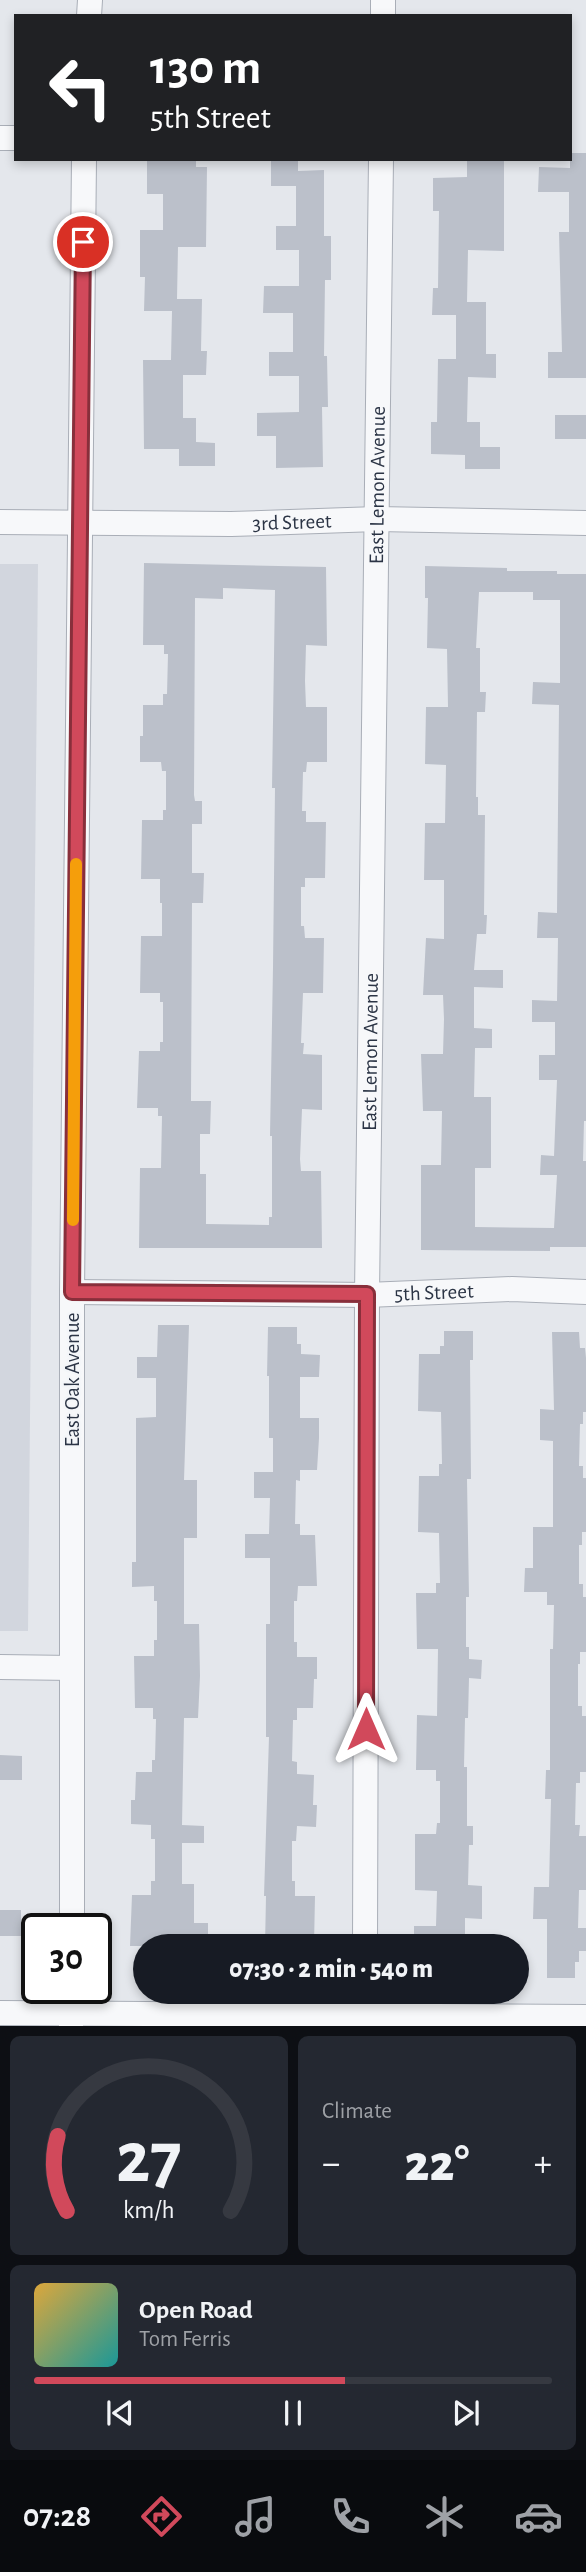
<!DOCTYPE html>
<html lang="en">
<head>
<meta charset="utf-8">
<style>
	body { margin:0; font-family:"Alegreya Sans",sans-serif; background:#242831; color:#f1f3f6; height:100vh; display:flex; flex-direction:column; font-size:26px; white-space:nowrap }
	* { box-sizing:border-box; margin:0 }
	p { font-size:23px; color:#9ea1a6 }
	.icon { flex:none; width:38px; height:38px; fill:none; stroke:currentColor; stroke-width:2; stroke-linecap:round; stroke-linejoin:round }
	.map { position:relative; height:2026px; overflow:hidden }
	.sheet { display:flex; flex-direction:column; gap:10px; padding:10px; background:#0d0f14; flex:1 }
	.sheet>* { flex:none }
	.top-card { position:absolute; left:14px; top:14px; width:558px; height:147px; border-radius:0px; box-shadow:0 4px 10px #0003; background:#202124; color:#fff; overflow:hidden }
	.speed { position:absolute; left:21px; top:1913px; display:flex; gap:14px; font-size:35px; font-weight:700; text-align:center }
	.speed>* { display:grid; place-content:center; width:91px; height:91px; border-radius:50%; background:#171b24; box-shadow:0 4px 10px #0003; line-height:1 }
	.speed .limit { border:4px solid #111; border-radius:10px; background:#fff; color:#111 }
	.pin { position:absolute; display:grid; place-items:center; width:60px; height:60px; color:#fff; margin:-30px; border:4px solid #fff; border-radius:50%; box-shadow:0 2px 7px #0007 }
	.me { position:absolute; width:77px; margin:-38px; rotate:0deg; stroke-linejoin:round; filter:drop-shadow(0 0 5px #0008) }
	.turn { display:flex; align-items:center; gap:24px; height:147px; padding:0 21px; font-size:32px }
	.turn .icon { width:91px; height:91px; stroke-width:2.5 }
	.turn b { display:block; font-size:49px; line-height:60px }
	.big { font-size:52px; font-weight:800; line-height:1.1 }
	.sheet .card { flex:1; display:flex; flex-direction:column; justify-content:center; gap:10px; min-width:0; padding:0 24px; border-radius:10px; background:#242831 }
	.sheet .dial { align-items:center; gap:0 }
	.dial svg { height:182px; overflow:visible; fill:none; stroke:#363941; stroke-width:7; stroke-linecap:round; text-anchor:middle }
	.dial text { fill:#f1f3f6; stroke:none }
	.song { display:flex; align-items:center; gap:21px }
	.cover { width:84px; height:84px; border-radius:10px; background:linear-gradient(135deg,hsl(40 70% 55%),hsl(180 70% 35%)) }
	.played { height:7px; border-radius:4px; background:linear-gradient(90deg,#d1495b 60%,#363941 60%) }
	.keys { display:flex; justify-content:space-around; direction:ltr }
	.heat { display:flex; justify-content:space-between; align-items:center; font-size:38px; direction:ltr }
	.sheet .tiles { flex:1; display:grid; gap:10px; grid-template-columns:1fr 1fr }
	.card:last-child { grid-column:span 2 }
	.trip { position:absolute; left:133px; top:1934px; width:396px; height:70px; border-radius:35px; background:#171b24; box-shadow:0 4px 10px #0003; font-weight:800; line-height:70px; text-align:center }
	.dock { display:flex; height:112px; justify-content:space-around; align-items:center; background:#090b0e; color:#9ea1a6 }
	.dock .icon { width:49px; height:49px }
	.dock .current { color:#d1495b }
	.dock b { font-size:32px; color:#f1f3f6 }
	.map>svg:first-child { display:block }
	.built { fill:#d2d6de }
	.building { fill:#bbc0ca; fill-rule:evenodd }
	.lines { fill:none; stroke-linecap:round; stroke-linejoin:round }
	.minor-casing { stroke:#a9aeb7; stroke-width:26 }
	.minor { stroke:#f7f8fa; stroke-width:24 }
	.route-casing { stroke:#882f3b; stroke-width:18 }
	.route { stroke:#d1495b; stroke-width:12 }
	.slow { stroke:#f59e0b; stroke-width:12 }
	.labels { text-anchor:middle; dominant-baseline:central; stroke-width:5; stroke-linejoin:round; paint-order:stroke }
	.street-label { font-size:21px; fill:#2b3445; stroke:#f4f6f9 }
</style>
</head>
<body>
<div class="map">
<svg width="586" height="2026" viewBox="0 0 586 2026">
	<rect width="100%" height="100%" fill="#e4e7ec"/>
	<polygon class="built" points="0,564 38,564 28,1631 0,1631"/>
	<g class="building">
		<polygon points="570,153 586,153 586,378 548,378 548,352 562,352 559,232 569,232 569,192 538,192 539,167 570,168"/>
		<polygon points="467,159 504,159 504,251 468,250 467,302 486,302 486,354 496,354 496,378 468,377 467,422 480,422 480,447 500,447 500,469 465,469 465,455 431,454 431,422 437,422 438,359 456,359 456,315 432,315 433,288 438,288 439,211 433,211 433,178 467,177"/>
		<polygon points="147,160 196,160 196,167 207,167 206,247 178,247 177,299 202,299 201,351 207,351 206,375 183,375 183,418 196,418 196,442 215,443 215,466 179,466 179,449 144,449 143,360 171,360 172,311 144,311 145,277 140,277 140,230 163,230 163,194 147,194"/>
		<polygon points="271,161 298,161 298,171 324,170 324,236 331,236 331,280 325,280 324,356 327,356 328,407 322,407 323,467 276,468 276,436 257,436 257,413 299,412 299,376 269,376 269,352 293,352 293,313 263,313 264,286 299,286 299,250 276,250 276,226 296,226 296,186 271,186"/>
		<rect x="555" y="415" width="31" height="24"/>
		<path d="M144 563 326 567 327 646 306 645 305 681 306 707H327V762H307L306 772H303L302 811H306V822H326L325 878H305V887H301V926H304L305 938H324L323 993H303L301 1043H304L303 1054 322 1055V1110L302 1109 300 1159 301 1171H321L322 1248H139L140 1168H161L162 1116H158V1108H137L139 1051H160V1042H163V1002H160V993H140L141 936H162V903H160V879H141L142 820H163V810H166V771H162L161 762H140V736H143V705H163V694H167L168 654H164V645H143ZM223 588 275 590 272 788H275L273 967 270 1136H272V1217H269V1225L206 1224V1174H200V1134H210L211 1101H191L192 903H203L204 873H192V824H202V801H195L194 795 195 598 223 599Z"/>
		<path d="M425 566 507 568V571H557V574H586V1121H584L583 1161H586V1247H550V1251L421 1250V1165H441L442 1111H423L421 1054H443L444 1019 443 995H423L426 938 444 939V880H424L425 823H445L446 765 425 764 426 707H448L447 649 427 648 428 598H425ZM479 592H533V600H560V683L533 682 532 704 559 705 557 913 538 912 537 938H558L557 1001 532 1000V1022H555V1055H539V1080H557L554 1156 541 1155 540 1175H557L554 1228 475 1227V1168H491V1097H474L475 1048H492V1029L474 1028V987L503 988V970H474L477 934H486L487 915H484L485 815H478V797H476L477 712H485L486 692H480V648H476Z"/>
		<polygon points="158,1325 189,1325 184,1480 197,1480 197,1538 184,1538 184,1624 199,1624 200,1676 198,1718 184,1718 182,1825 204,1826 204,1843 182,1843 182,1884 194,1884 194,1923 208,1923 208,1946 130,1946 132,1895 151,1895 151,1881 155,1881 155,1839 151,1839 151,1825 131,1824 131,1800 135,1800 136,1772 152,1772 152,1760 155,1760 156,1719 153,1719 153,1708 135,1708 134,1656 154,1656 154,1640 157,1640 157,1601 154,1601 154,1586 132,1587 132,1562 136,1562 136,1418 156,1417 156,1378 137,1378 137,1357 157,1357"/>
		<polygon points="268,1327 297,1327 297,1344 301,1344 301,1354 320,1355 319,1377 300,1377 300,1418 319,1418 319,1438 317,1470 300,1470 300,1481 296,1480 295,1524 300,1524 300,1535 315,1535 317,1586 298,1586 297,1601 294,1601 294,1642 297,1642 297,1657 317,1657 317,1679 314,1679 313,1708 297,1708 297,1720 293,1720 292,1761 297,1762 297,1774 314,1775 313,1805 317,1805 316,1827 297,1826 296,1841 292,1841 292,1881 295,1881 295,1896 315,1896 314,1945 265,1946 266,1896 264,1896 269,1737 266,1737 266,1624 270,1624 270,1558 245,1558 245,1534 269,1534 270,1498 254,1498 254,1472 273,1472 273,1438 269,1438 269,1376 267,1376"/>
		<polygon points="444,1331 473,1331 473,1360 470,1360 471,1479 467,1479 469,1597 466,1597 466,1647 469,1647 469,1659 482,1660 481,1679 469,1678 468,1718 465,1718 464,1767 467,1767 467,1826 473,1826 473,1845 469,1845 468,1885 482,1886 482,1919 465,1918 465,1946 414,1946 414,1926 436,1926 437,1891 415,1890 415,1834 436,1834 437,1823 440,1823 440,1781 436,1781 436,1770 416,1770 417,1715 437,1716 438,1649 417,1649 416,1593 436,1593 436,1583 440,1583 439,1533 418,1532 419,1476 439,1476 439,1464 442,1464 441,1412 418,1411 419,1354 440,1354 440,1346 444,1346"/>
		<polygon points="552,1332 579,1332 580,1348 585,1348 586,1358 586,1412 583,1412 583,1424 580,1424 579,1466 583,1466 583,1478 586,1478 586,1532 582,1532 582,1545 579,1545 579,1584 583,1584 583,1597 586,1597 586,1652 580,1652 580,1664 578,1664 578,1706 582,1706 582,1716 586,1716 586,1772 580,1772 580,1783 576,1783 575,1825 580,1825 579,1836 586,1836 586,1890 579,1890 578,1928 586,1928 586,1951 579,1951 579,1962 575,1962 575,1978 547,1978 547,1919 533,1919 534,1887 549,1887 551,1799 545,1799 546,1770 550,1770 550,1649 553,1649 554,1605 547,1605 547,1592 524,1592 525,1568 533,1568 533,1527 553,1527 553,1441 540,1440 540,1409 554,1410"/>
		<polygon points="0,1755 22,1756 22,1780 0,1780"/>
		<rect x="0" y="1910" width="21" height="26"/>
	</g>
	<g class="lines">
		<defs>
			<g id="minor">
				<polyline points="89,16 90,0"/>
				<polyline points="383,16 383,0"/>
				<polyline points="0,138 16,138"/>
				<path id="s1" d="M0 522 231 524 377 519 586 523"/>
				<path id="s2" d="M72 1292 367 1295 512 1289 586 1292"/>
				<polyline points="0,1667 72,1668"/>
				<polyline points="72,1928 72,1292 84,159"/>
				<path id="s3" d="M365 1946 367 1295 381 159"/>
				<polyline points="0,2013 586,2017"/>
				<polyline points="71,2026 72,1988"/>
				<polyline points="364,2026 365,1992"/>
			</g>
		</defs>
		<use href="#minor" class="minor-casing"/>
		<use href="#minor" class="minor"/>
	</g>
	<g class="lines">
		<defs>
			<polyline id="route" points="83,242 72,1292 367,1294 366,1729"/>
		</defs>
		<use href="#route" class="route-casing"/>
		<use href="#route" class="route"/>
		<polyline class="slow" points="73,1220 76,864"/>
	</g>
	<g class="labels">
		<g class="street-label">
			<text stroke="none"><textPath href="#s3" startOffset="1461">East Lemon Avenue</textPath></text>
			<text stroke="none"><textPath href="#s1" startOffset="292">3rd Street</textPath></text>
			<text stroke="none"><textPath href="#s3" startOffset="894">East Lemon Avenue</textPath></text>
			<text stroke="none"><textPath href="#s2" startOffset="362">5th Street</textPath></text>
			<text transform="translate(72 1380) rotate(-90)">East Oak Avenue</text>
		</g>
	</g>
</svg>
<div class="speed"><div class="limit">30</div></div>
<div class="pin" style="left:83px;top:242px;background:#d93025"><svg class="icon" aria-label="arrive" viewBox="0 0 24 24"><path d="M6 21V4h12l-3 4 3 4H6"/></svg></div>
<svg class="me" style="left:366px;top:1729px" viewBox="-20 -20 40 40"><path d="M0-17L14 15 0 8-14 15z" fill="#d1495b" stroke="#fff" stroke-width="4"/></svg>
<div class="trip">07:30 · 2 min · 540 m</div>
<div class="top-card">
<div class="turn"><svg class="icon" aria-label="left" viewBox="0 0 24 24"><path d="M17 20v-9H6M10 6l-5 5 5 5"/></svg><div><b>130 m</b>5th Street</div></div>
</div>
</div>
<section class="sheet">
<div class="tiles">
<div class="card dial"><svg viewBox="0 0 100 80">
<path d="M14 69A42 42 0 1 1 86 69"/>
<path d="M14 69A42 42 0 0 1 10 36" stroke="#d1495b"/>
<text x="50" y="56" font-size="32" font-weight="700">27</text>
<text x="50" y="72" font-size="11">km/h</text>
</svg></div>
<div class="card"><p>Climate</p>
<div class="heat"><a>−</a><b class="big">22°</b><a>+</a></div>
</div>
<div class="card">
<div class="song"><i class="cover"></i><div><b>Open Road</b><p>Tom Ferris</p></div></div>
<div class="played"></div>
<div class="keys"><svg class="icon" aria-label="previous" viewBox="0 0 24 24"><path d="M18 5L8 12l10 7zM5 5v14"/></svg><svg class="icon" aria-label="pause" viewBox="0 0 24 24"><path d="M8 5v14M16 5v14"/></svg><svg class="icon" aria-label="next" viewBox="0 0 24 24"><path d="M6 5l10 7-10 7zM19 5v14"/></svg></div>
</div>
</div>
</section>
<nav class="dock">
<b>07:28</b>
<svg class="icon current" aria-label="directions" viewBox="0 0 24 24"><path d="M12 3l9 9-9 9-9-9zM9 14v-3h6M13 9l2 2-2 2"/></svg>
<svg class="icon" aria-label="music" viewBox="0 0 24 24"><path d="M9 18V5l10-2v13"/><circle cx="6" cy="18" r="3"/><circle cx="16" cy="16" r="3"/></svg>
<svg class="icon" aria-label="phone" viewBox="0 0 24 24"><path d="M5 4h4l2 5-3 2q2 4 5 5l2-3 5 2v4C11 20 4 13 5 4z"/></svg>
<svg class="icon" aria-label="climate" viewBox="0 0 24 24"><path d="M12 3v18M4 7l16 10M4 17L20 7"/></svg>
<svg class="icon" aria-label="car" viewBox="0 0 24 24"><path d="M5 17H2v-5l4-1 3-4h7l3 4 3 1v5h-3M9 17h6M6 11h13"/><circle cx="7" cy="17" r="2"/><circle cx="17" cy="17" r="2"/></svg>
</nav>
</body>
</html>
